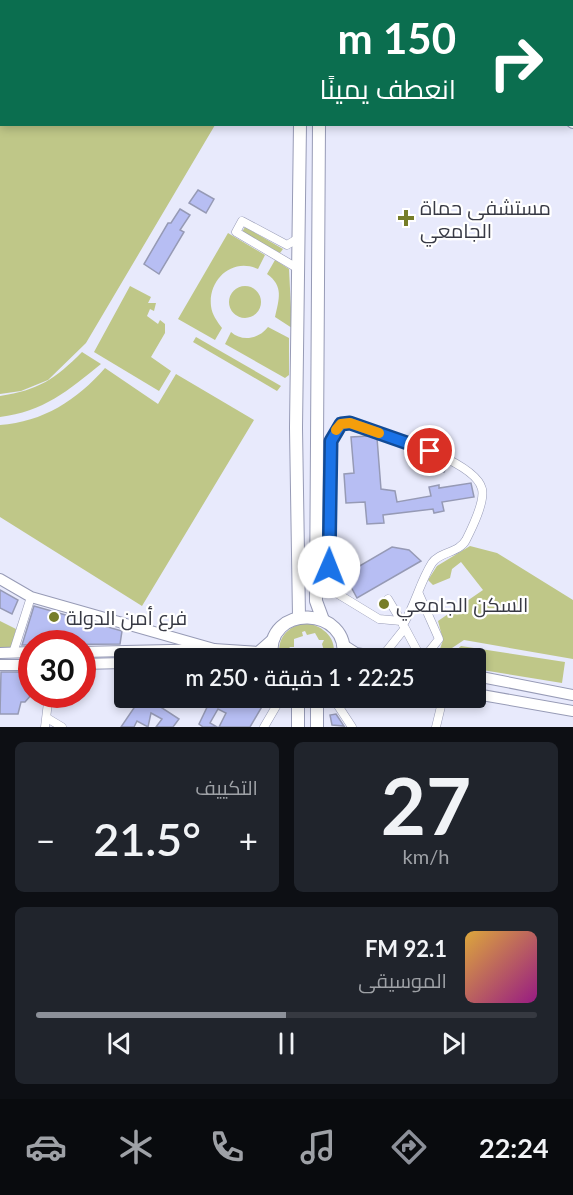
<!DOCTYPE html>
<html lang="ar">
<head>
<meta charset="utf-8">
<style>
	body { margin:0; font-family:Lato,Cairo,sans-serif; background:#20242c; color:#f1f3f6; direction:rtl; height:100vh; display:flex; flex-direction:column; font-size:22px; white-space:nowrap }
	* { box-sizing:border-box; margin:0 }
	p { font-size:20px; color:#9ea1a6 }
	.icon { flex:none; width:33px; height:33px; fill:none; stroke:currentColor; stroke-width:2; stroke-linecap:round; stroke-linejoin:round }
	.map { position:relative; height:727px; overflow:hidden; direction:ltr }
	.details { display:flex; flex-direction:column; gap:15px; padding:15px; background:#0d0f14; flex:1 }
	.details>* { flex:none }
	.guide { position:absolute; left:0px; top:0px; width:573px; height:126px; box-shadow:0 3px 9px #0003; direction:rtl; background:#0b6e4f; color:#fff; overflow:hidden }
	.speed { position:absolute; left:18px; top:630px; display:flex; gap:12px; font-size:30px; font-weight:700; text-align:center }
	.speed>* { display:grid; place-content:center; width:78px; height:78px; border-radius:50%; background:#171b24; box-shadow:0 3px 9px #0003; line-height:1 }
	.speed .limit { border:9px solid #d22; background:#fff; color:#111 }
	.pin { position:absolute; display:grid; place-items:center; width:51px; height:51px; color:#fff; margin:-26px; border:3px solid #fff; border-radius:50%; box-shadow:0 2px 6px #0007 }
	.me { position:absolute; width:66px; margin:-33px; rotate:1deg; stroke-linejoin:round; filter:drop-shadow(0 0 4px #0008) }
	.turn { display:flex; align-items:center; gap:21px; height:126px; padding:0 18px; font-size:27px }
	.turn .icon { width:78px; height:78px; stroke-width:2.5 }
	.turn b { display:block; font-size:42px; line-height:51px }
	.big { font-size:45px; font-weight:600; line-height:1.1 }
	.details .widget { flex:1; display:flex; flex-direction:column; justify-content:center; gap:9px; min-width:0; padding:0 21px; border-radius:9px; background:#20242c }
	.details .dial { align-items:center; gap:0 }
	.dial b { font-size:78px; line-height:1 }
	.song { display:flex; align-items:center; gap:18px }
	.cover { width:72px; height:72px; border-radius:9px; background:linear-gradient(135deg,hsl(40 70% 55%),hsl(310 70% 35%)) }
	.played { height:6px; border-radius:3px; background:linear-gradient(90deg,#8c9099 50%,#363941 50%) }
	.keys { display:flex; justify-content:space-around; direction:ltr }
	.heat { display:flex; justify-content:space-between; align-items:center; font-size:33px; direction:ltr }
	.details .tiles { flex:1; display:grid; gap:15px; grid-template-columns:1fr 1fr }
	.widget:last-child { grid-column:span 2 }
	.trip { position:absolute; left:114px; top:648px; width:372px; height:60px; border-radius:6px; background:#171b24; box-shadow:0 3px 9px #0003; font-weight:600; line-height:60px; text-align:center; direction:rtl }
	.menu { display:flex; height:96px; justify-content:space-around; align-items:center; background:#090b0e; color:#9ea1a6 }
	.menu .icon { width:42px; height:42px }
	.menu .current { color:#8c9099 }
	.menu b { font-size:27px; color:#f1f3f6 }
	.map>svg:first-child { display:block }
	.green { fill:#bfc788 }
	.building { fill:#b7bef3; stroke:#969ab5; stroke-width:1.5 }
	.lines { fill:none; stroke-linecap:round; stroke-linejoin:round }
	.street-casing { stroke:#979bb6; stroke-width:9 }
	.secondary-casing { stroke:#979bb6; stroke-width:12 }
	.primary-casing { stroke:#979bb6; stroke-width:14 }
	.street { stroke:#fff; stroke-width:8 }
	.secondary { stroke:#fff; stroke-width:10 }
	.primary { stroke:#fff; stroke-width:12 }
	.route-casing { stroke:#114b97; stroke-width:15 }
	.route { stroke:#1a73e8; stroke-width:10 }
	.slow { stroke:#f59e0b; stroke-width:10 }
	.poi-dot { fill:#767d28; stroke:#fff; stroke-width:2 }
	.labels { text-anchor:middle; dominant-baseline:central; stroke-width:4.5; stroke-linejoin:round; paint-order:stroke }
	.poi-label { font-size:20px; fill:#373944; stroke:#fff; text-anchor:start }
</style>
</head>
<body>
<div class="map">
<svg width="573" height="727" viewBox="0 0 573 727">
	<rect width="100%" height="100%" fill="#e8eafc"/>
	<g class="green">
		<polygon points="0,0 200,1 2,2 2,124 215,125 86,343 48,380 21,391 0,394"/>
		<polygon points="245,227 283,249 280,253 242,232"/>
		<path d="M228 233 265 255 258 269C232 257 208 280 211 306 212 315 217 321 222 328L215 340 178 319Z"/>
		<path d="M275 260 289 269 292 328 275 317C279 299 284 286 267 274Z"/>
		<polygon points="130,286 151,297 148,303 156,303 154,311 150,309 147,316 158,324 160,320 165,324 165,333 151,357 171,371 159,391 94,352"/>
		<circle cx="245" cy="302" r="16"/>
		<path d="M268 327 289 338V375L285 378 225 344 231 332C242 342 259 339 268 327Z"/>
		<polygon points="196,337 281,386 277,391 193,342"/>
		<path d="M82 352 101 364C69 390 43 412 0 417V396C39 390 55 379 82 352Z"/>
		<path d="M105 368 158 404 176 374 254 420 142 606 0 517V425C43 422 77 400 105 368Z"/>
		<polygon points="470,546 497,553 573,600 573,659 464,640 437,658 443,640 438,621 483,590 461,562 452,569 450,578 433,585 428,580 437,566"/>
		<polygon points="0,621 16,629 11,648 0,648"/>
		<path d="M306 623C324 626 338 639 333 658H321L325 654 322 644 324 640H319L315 633 307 635 305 631 302 632 303 636 294 639V647H289L294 651V658H280C276 639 287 626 306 623Z"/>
		<polygon points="461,646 565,662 562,683 476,669 476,658 447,658"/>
	</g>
	<g class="building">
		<polygon points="198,190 214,199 206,213 189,203"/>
		<polygon points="180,209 190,215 180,230 184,232 159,274 144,264 168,223 171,223"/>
		<polygon points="369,436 377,438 381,489 395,491 397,502 431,496 429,487 439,485 439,488 471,483 474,497 442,502 444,511 434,513 433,509 383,515 384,523 367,524 365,502 346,503 344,474 354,473 351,437"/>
		<polygon points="437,461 447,466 444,472 434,468"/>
		<polygon points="392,547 409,550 421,561 357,598 350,585 334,579 334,573 343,576 351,571 342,554 350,551 358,567"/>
		<polygon points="0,590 18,600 12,614 0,608"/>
		<polygon points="34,606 122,631 120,644 22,645"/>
		<polygon points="1,672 32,672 32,694 25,702 21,702 18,714 0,714"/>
		<polygon points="239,698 267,698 250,727 219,727 226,713 218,709 210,723 217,727 203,727 199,724 211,699 221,704 227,699 237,701"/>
		<polygon points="140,699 148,704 150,700 179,719 173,727 156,727 162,719 151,713 148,727 137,721 134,727 121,727"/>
		<polygon points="336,714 344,726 332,725 330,715"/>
	</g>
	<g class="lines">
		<defs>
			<g id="street">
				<polyline points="448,0 450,2"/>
				<polyline points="498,0 500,2"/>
				<polyline points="467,2 468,0"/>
				<polyline points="554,2 555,0"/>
				<polyline points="571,2 572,0"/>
				<polyline points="572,16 573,17"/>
				<polyline points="297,268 236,232 242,221 287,245 297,239"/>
				<polyline points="419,594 439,639 424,658"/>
				<polyline points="388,599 403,624"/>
				<path d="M401 621 379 619 328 588 331 441 341 424 350 423C378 433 475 459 482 489 485 502 472 528 466 540 459 553 439 552 432 563 420 582 415 605 403 625"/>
				<polyline points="13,653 31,597"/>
				<polyline points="381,658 405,628 421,658"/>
				<polyline points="333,698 352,727"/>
				<polyline points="47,718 62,727"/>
				<polyline points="45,727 49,694"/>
				<polyline points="264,727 281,698"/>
				<polyline points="436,727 443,698"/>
			</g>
			<g id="secondary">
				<polyline points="0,579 31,597 214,649"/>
				<polyline points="342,644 356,653 385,658"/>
				<polyline points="82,652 214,649 258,652 275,637"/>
				<polyline points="0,653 32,652"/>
				<polyline points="82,664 124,663"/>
				<polyline points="0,665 32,665"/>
				<polyline points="476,676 573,695"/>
				<polyline points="476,694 573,711"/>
			</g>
			<g id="primary">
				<polyline points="369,0 371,2"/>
				<polyline points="331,2 332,0"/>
				<polyline points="572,105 573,106"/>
				<polyline points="572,121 573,122"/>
				<polyline points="319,124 316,601 323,620"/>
				<polyline points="299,617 296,428 300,124"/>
				<path d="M272 658C264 602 352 606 343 658"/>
				<polyline points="298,698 298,727"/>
				<polyline points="317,727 317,698"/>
			</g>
		</defs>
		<use href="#street" class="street-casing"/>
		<use href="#secondary" class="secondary-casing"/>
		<use href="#primary" class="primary-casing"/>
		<use href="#street" class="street"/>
		<use href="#secondary" class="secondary"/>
		<use href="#primary" class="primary"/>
	</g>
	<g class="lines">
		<defs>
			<polyline id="route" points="329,567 331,441 341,424 350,423 430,451"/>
		</defs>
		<use href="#route" class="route-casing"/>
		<use href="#route" class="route"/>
		<polyline class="slow" points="336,430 341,424 350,423 379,433"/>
	</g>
	<g class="poi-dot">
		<path d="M403 209h6v6h6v6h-6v6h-6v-6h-6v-6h6z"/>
		<circle cx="384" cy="604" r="6"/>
		<circle cx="54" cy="617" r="6"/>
	</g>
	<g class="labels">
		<g class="poi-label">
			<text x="420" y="207">مستشفى حماة<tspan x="420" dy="23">الجامعي</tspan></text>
			<text x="396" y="604">السكن الجامعي</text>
			<text x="66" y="617">فرع أمن الدولة</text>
		</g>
	</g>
</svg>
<div class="speed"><div class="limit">30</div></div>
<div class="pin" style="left:430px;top:451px;background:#d93025"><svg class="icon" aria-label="arrive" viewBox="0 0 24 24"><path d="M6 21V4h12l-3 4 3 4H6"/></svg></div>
<svg class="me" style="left:329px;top:567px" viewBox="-20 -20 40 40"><circle r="19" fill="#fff"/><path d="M0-13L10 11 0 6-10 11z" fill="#1a73e8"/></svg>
<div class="trip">22:25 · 1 دقيقة · 250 m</div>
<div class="guide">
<div class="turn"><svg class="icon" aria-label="right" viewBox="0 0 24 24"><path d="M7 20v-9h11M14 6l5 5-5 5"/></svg><div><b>150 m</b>انعطف يمينًا</div></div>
</div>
</div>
<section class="details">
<div class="tiles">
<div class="widget dial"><b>27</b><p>km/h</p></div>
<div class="widget"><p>التكييف</p>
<div class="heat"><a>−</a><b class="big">21.5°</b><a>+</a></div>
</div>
<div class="widget">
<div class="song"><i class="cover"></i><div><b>92.1 FM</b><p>الموسيقى</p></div></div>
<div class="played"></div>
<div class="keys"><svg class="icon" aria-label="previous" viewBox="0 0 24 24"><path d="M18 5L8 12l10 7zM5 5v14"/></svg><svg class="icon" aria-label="pause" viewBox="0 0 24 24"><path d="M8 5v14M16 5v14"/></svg><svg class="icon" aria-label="next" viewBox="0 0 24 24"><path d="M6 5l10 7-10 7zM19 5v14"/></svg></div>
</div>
</div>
</section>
<nav class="menu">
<b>22:24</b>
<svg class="icon current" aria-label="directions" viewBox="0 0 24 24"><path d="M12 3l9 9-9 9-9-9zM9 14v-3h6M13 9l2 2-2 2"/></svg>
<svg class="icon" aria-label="music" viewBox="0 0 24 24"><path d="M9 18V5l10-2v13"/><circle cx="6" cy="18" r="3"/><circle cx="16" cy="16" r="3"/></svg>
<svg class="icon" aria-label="phone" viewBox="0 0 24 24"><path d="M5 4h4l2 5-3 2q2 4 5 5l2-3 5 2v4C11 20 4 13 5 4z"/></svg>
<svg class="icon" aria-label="climate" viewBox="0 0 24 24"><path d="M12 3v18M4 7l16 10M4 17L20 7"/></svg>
<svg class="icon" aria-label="car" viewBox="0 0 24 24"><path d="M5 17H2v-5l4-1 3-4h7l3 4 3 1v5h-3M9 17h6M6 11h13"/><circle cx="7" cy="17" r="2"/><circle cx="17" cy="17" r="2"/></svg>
</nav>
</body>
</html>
